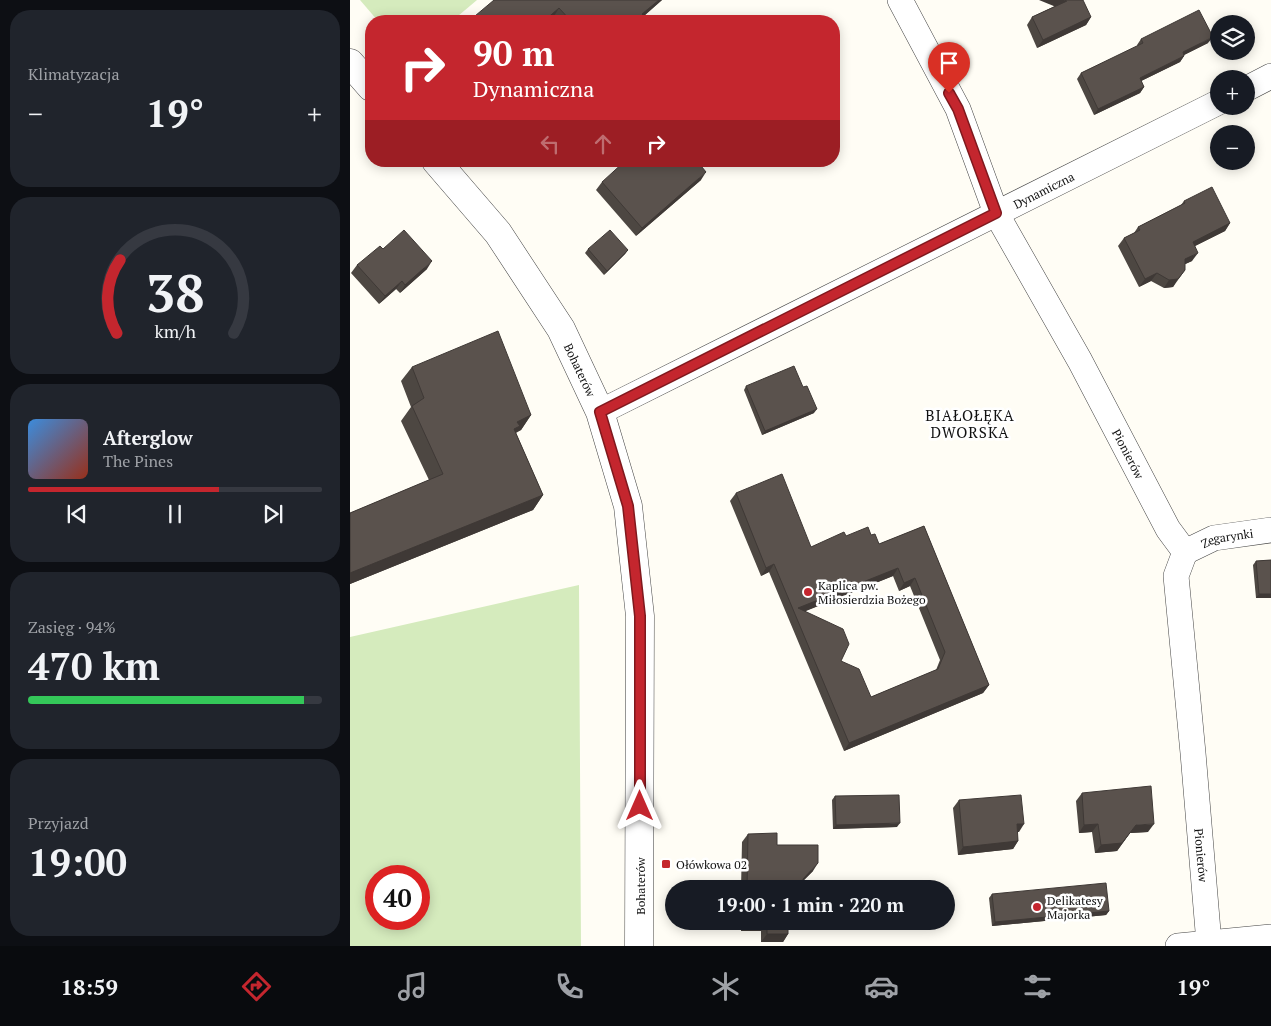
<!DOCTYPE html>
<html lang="pl">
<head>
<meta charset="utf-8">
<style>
	body { margin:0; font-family:"PT Serif",serif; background:#20242c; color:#f1f3f6; height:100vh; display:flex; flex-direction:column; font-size:19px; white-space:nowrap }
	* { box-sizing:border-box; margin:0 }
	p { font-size:16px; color:#9ea1a6 }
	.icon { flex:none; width:28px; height:28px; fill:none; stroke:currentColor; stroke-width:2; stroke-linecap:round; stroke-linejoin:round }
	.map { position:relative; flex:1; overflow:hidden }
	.sheet { display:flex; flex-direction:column; gap:10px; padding:10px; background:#0d0f14; width:350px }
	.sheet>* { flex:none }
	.guide { position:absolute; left:15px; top:15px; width:475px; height:152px; border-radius:20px; box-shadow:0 2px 12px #0003; background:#c4262e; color:#fff; overflow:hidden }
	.buttons { position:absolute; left:860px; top:15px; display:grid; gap:10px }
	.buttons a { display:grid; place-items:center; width:45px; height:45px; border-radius:50%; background:#171b24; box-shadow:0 2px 12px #0003; font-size:25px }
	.speed { position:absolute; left:15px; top:865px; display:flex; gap:10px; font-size:25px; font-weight:700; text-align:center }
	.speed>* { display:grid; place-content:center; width:65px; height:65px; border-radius:50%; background:#171b24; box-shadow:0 2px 12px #0003; line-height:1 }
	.speed .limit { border:8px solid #d22; background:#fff; color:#111 }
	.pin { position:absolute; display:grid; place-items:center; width:42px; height:42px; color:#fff; margin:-51px -21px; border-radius:50% 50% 50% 0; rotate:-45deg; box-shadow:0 0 5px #0007 }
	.pin .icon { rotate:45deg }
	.me { position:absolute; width:55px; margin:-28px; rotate:0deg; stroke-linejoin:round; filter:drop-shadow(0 0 4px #0008) }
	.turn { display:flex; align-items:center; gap:18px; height:105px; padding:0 25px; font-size:22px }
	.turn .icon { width:65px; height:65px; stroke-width:2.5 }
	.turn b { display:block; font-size:35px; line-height:42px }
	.lanes { display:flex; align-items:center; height:48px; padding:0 25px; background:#0003; justify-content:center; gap:25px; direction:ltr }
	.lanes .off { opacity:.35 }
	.big { font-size:38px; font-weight:700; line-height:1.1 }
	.sheet .widget { flex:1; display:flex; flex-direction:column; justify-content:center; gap:8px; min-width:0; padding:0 18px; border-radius:20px; background:#20242c }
	.sheet .dial { align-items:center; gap:0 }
	.dial svg { height:130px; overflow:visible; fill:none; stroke:#363941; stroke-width:7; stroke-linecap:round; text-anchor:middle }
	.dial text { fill:#f1f3f6; stroke:none }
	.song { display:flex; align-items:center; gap:15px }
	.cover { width:60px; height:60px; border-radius:8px; background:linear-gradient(135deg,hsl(210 70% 55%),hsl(10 70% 35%)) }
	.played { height:5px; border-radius:2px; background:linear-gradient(90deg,#c4262e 65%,#363941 65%) }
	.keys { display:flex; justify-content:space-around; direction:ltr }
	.heat { display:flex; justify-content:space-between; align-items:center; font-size:28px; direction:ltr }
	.charge { height:8px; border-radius:4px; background:linear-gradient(90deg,#34c759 94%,#363941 0) }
	.trip { position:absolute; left:315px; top:880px; width:290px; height:50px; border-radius:25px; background:#171b24; box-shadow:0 2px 12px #0003; font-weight:700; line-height:50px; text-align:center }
	.menu { display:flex; height:80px; justify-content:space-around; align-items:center; background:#090b0e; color:#9ea1a6 }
	.menu .icon { width:35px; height:35px }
	.menu .on { color:#c4262e }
	.menu b { font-size:22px; color:#f1f3f6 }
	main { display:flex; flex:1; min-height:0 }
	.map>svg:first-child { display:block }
	.green { fill:#d5ebbd; fill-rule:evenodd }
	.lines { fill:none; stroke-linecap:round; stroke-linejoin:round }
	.minor-casing { stroke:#444; stroke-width:26 }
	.tertiary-casing { stroke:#444; stroke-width:29 }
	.minor { stroke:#fff; stroke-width:25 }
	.tertiary { stroke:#fff; stroke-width:28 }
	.wall { fill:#4d4742; fill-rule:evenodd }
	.shaded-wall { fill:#3f3936 }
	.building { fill:#5a524d; stroke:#3f3936; fill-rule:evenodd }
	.route-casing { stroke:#7f191e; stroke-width:12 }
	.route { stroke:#c4262e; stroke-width:9 }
	.poi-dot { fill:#c4262e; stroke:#fff; stroke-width:2 }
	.labels { text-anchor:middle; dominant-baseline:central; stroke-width:5; stroke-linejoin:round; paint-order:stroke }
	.street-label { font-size:12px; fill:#111; stroke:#fff }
	.poi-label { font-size:12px; fill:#111; stroke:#fff; text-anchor:start }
	.quarter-label { font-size:15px; letter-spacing:1px; fill:#111; stroke:#fff }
</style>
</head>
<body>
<main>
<section class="sheet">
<div class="widget"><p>Klimatyzacja</p>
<div class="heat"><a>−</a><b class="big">19°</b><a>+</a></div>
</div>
<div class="widget dial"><svg viewBox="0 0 100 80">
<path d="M14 69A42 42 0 1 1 86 69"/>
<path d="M14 69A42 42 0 0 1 16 24" stroke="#c4262e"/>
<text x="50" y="56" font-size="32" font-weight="700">38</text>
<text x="50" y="72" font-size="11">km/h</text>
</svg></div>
<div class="widget">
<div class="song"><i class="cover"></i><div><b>Afterglow</b><p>The Pines</p></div></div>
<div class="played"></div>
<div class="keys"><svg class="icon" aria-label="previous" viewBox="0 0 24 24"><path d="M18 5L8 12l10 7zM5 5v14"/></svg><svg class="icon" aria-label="pause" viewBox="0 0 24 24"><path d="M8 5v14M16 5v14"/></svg><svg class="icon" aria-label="next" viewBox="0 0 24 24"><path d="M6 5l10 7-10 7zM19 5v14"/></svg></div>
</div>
<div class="widget"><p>Zasięg · 94%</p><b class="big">470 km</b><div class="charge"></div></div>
<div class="widget"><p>Przyjazd</p><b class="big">19:00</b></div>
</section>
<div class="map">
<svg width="921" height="946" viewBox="0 0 921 946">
	<rect width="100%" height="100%" fill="#fffdf5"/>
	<g class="green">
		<polygon points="10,0 127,0 102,21 28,21"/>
		<path d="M229 585 231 946H0V637ZM26 876H69V919H26Z"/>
	</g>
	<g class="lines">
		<defs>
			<g id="minor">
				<path id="s1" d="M550 0 608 109 646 213 730 361 818 529 835 552"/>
				<polyline points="896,89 921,76"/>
				<path id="s2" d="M250 412 869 102"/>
				<path id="s3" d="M835 552 826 576 843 753 859 943"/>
				<path id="s4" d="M835 552 864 538 921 530"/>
				<polyline points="828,946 921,937"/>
			</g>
			<g id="tertiary">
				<polyline points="0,63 21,87"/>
				<path id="s5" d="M86 161 148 233 211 329 250 412 278 506 290 616 289 946"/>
			</g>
		</defs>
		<use href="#minor" class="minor-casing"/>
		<use href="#tertiary" class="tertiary-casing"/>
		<use href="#minor" class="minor"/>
		<use href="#tertiary" class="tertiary"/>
	</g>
	<g class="wall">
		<polygon points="144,0 312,0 294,16 298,21 209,21 204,16"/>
		<polygon points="705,6 741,17 736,25 687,48 677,25 682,17"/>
		<polygon points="791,39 858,43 834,55 834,56 830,62 791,81 794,87 790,93 744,115 727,79 731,73 788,46 787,45"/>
		<polygon points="351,180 286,236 246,190 252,182"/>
		<polygon points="834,201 880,223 875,231 845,246 842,261 835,264 823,287 814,288 801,281 789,287 768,246 774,238 784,233 788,227 831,205"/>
		<polygon points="33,249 77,269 50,293 46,289 29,304 1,273 7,265"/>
		<polygon points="238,249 278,250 275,254 254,275 235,253"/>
		<polygon points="62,367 181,415 171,430 166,433 193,495 183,510 0,584 0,513 79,480 51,421 61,407 51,381"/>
		<polygon points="396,386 464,413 412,435 394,390"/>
		<path d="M386 493 461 547 496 536 521 535 529 544 574 526 639 685 633 693 494 751 419 572 411 576 380 501ZM543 576 549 591 560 586 590 660 586 670 521 697 491 661 455 611Z"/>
		<polygon points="921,560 921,598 906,598 903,565 906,561"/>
		<polygon points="732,793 798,832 780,833 767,851 745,853 742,832 729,833 726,801"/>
		<polygon points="485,796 547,827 483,829 482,800"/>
		<polygon points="609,800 669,832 667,832 668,841 663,849 608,855 603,808"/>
		<polygon points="398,834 427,845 463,871 453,881 453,889 391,889 392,842"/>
		<polygon points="642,894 759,911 756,915 642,926 639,898"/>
		<polygon points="391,921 438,921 438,934 433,942 411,942 411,931 391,931"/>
	</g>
	<g class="shaded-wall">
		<polygon points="309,0 312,0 288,21 292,14"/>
		<polygon points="689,0 714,0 717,1 711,9"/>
		<polygon points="209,8 204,16 197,21 194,21"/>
		<polygon points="741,17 736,25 687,48 693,40"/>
		<polygon points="863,37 858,43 828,58 833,52"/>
		<polygon points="834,56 830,62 785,84 790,78"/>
		<polygon points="794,87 790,93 744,115 748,109"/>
		<polygon points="356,172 351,180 286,236 292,228"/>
		<polygon points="880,223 875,231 837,250 843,242"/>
		<polygon points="278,250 275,254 254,275 257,271"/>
		<polygon points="848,253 842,261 829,267 835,259"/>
		<polygon points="82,261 77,269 50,293 55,285"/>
		<polygon points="835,270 823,287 814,288 819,280"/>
		<polygon points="807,273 801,281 789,287 795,279"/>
		<polygon points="52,281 46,289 29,304 35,296"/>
		<polygon points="467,409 464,413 412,435 415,431"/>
		<polygon points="181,415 171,430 166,432 160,441 154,444 167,422"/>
		<polygon points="193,495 183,510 0,584 0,573"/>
		<polygon points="424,564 419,572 411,576 416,568"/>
		<polygon points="548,568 543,576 446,615 448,608"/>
		<polygon points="565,578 560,586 549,591 554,583"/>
		<polygon points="909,594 921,594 921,598 906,598"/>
		<polygon points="639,685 633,693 494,751 499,743"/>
		<polygon points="550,823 547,827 483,829 486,825"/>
		<polygon points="667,824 674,824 669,832 661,832"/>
		<polygon points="748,824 742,832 729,833 734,825"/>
		<polygon points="804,824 798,832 780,833 767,851 745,853 751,845 786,825"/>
		<polygon points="668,841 663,849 608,855 613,847"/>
		<polygon points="468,863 463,871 447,887 453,879"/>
		<polygon points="759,911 756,915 642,926 645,922"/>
		<polygon points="396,923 417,923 411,931 391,931"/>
		<polygon points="417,934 438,934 433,942 411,942"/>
	</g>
	<g class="building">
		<polygon points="144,0 309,0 292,14 298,21 221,21 209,8 194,21 119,21"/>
		<polygon points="714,0 733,0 741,17 693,40 682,17 717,1"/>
		<polygon points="849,10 863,37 833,52 834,56 790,78 794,87 748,109 731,73 793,43 791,39"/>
		<polygon points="275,161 347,161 356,172 292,228 252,182"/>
		<polygon points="862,187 880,223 843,242 848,253 835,259 835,270 828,279 819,280 807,273 795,279 774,238 790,230 788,227 835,203 834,201"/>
		<polygon points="54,230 82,261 55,285 52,281 35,296 7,265 30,246 33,249"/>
		<polygon points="260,230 278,250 257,271 238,249"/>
		<polygon points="148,331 181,415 167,422 170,426 164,429 193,495 0,573 0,513 93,474 62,406 74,398 62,367"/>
		<polygon points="444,366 453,387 457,386 467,409 415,431 396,386"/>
		<path d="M432 474 461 547 494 532 496 536 518 527 521 535 525 534 529 544 574 526 639 685 499 743 424 564 416 568 386 493ZM548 568 554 583 565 578 595 652 588 669 521 697 509 669 491 661 499 644 493 629 448 608Z"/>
		<polygon points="921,560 921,594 909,594 906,561"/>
		<polygon points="801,786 804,824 786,825 772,843 751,845 748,824 734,825 732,793"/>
		<polygon points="549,795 550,823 486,825 485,796"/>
		<polygon points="671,795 674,824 667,824 668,841 613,847 609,800"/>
		<polygon points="427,833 427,845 468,845 468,863 453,879 453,889 397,889 398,834"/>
		<polygon points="756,883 759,911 645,922 642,894"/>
		<polygon points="397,921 438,921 438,934 417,934 417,923 396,923"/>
	</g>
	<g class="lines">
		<defs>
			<polyline id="route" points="290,806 290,616 278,506 250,412 646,213 608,109 599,93"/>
		</defs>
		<use href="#route" class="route-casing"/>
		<use href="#route" class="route"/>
	</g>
	<g class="poi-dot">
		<circle cx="458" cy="592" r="5"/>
		<rect x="311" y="859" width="10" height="10" rx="2.5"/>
		<circle cx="687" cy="907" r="5"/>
	</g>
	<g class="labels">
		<g class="street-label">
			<text stroke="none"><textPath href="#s2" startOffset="496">Dynamiczna</textPath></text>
			<text stroke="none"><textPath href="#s5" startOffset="255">Bohaterów</textPath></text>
			<text stroke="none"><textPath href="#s1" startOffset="509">Pionierów</textPath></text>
			<text stroke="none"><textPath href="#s4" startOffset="45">Zegarynki</textPath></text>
			<text stroke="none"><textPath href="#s3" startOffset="306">Pionierów</textPath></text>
			<text transform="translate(290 886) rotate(-90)">Bohaterów</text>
		</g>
		<g class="poi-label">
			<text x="468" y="585">Kaplica pw.<tspan x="468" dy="14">Miłosierdzia Bożego</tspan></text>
			<text x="326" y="864">Ołówkowa 02</text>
			<text x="697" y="900">Delikatesy<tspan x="697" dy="14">Majorka</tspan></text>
		</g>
		<g class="quarter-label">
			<text x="620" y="415">BIAŁOŁĘKA<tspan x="620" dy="17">DWORSKA</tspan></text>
		</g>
	</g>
</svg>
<div class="buttons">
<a><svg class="icon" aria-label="layers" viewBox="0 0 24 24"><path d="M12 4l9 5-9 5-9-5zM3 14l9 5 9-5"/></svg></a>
<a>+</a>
<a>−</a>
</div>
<div class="speed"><div class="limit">40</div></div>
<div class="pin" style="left:599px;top:93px;background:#d93025"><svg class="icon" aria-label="arrive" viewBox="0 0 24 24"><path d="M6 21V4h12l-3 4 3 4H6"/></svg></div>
<svg class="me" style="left:290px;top:806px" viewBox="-20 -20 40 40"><path d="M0-17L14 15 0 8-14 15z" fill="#c4262e" stroke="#fff" stroke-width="4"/></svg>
<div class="trip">19:00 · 1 min · 220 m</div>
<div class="guide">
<div class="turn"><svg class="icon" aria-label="right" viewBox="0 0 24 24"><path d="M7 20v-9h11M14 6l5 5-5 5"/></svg><div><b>90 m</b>Dynamiczna</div></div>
<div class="lanes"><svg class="icon off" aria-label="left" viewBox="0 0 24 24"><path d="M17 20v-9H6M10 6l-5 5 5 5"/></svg><svg class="icon off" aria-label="ahead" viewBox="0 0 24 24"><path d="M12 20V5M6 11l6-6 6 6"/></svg><svg class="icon" aria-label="right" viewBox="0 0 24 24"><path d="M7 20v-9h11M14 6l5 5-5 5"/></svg></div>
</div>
</div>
</main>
<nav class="menu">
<b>18:59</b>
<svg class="icon on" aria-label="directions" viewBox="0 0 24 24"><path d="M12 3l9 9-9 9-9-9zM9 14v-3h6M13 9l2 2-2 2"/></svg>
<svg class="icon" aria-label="music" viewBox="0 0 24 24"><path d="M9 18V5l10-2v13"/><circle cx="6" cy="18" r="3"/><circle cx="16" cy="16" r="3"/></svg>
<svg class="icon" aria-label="phone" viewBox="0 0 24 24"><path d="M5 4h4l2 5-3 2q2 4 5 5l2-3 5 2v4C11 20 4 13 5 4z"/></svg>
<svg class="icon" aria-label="climate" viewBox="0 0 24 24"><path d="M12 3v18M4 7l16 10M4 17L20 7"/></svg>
<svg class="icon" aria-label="car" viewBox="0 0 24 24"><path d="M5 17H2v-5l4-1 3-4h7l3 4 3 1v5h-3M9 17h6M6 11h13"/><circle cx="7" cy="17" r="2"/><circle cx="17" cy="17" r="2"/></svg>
<svg class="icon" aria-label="filters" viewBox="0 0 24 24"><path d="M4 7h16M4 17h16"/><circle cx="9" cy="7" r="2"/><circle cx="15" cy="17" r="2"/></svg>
<b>19°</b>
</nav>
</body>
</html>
